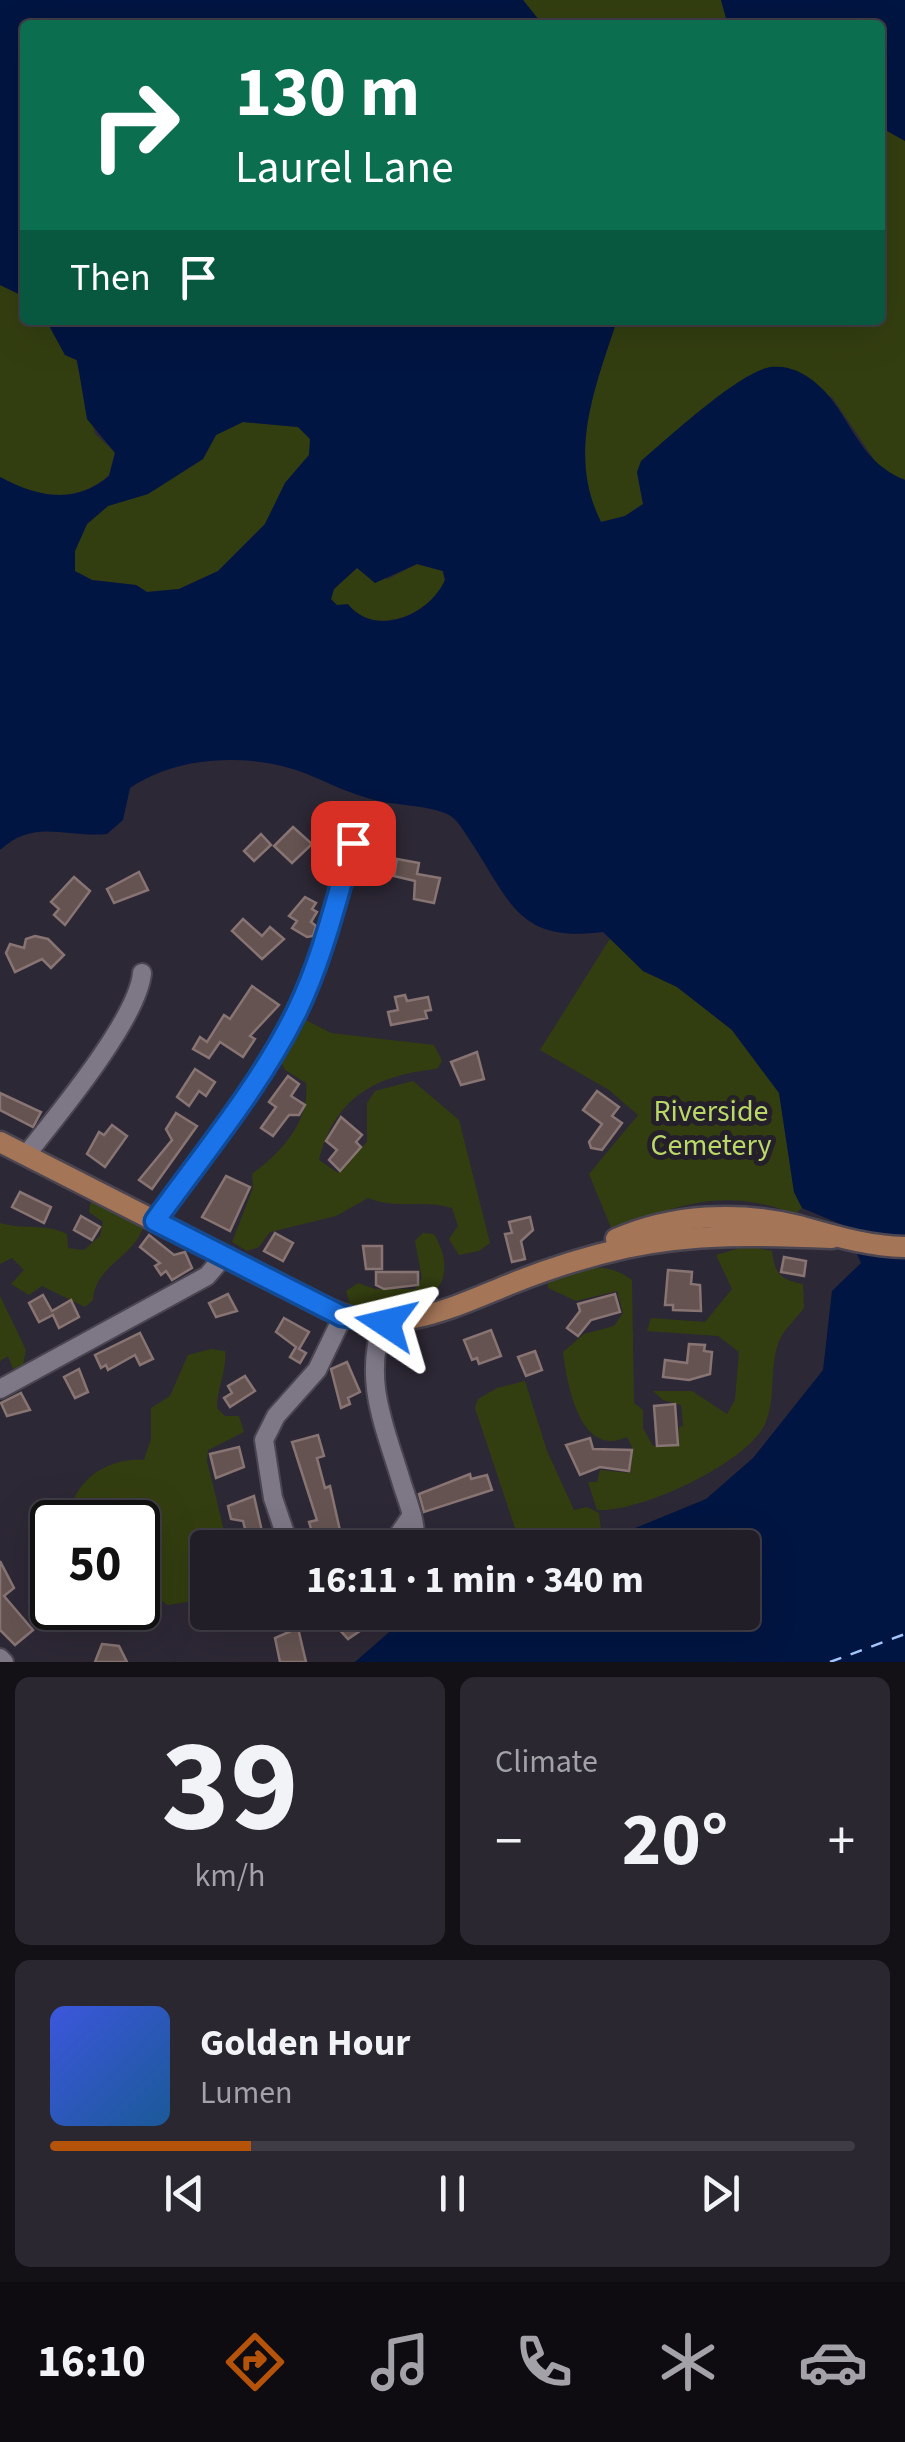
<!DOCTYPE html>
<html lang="en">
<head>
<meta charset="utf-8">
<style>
	body { margin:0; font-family:"Source Sans 3",sans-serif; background:#2a2730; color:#f1f3f6; height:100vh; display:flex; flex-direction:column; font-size:38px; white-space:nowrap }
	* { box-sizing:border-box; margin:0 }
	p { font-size:32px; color:#a2a2a8 }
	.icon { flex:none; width:55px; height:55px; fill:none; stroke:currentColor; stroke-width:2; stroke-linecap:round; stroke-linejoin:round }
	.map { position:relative; height:1662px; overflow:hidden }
	.panel { display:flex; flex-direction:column; gap:15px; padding:15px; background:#131016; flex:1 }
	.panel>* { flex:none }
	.top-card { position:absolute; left:20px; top:20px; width:865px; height:305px; border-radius:10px; box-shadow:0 10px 40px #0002,0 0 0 2px #3f3c45; background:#0b6e4f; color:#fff; overflow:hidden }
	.speed { position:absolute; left:30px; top:1500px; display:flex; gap:20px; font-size:50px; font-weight:700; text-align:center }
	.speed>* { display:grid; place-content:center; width:130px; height:130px; border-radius:50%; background:#221e28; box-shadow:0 10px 40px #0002,0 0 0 2px #3f3c45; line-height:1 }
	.speed .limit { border:5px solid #111; border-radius:15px; background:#fff; color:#111 }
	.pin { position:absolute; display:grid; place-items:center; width:85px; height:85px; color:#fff; margin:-42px; border-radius:20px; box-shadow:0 5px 15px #0006 }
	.me { position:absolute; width:110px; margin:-55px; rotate:280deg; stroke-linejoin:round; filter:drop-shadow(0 0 8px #0008) }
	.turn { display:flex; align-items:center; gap:35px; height:210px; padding:0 50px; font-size:45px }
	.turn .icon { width:130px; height:130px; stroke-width:2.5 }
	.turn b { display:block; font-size:70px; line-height:85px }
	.then { display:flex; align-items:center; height:95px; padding:0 50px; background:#0003; gap:20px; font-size:38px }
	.big { font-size:75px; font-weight:700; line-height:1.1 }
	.panel .card { flex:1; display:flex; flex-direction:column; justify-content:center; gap:15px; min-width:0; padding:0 35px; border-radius:15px; background:#2a2730 }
	.panel .dial { align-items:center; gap:0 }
	.dial b { font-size:130px; line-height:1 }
	.song { display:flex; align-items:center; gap:30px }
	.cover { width:120px; height:120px; border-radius:15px; background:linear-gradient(135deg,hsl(230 70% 55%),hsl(210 70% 35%)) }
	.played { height:10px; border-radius:5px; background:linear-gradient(90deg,#b45309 25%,#3f3c45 25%) }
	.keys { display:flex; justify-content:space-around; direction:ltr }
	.heat { display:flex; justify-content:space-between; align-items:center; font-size:55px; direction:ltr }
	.panel .tiles { flex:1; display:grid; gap:15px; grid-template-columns:1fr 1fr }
	.card:last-child { grid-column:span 2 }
	.trip { position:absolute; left:190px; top:1530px; width:570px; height:100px; border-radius:10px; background:#221e28; box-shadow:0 10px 40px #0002,0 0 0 2px #3f3c45; font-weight:700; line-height:100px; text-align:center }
	.tabs { display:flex; height:160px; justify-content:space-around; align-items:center; background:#0e0c10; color:#a2a2a8 }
	.tabs .icon { width:70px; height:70px }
	.tabs .active { color:#b45309 }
	.tabs b { font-size:45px; color:#f1f3f6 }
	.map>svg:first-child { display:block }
	.green { fill:#333e10 }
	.sand { fill:#3a3212 }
	.water { fill:#001542; fill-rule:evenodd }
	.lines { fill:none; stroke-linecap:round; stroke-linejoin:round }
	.ferry { stroke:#a3c6fd; stroke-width:2.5; stroke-dasharray:12 10; stroke-linecap:butt }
	.building { fill:#645351; stroke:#877473; stroke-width:2.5 }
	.minor-casing { stroke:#4a4550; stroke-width:22 }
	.major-casing { stroke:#4a4550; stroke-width:25 }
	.minor { stroke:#7d7786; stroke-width:18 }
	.major { stroke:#a47557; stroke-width:20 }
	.route-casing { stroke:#114b97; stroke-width:25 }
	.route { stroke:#1a73e8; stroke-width:18 }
	.labels { text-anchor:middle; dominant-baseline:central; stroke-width:10; stroke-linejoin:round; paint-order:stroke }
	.park-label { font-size:30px; fill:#b9d867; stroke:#241f2b }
</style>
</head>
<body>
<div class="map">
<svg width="905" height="1662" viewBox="0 0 905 1662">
	<rect width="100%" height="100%" fill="#2d2835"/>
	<g class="green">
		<polygon points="523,0 721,0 728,25 543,25"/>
		<path d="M880 127 905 141V480L882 471 832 397 771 367C718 389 678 433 637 472L643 504 625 516 601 522C567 454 595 388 617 320H880Z"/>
		<path d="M0 285 25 297V320H46L65 355 76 360 95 434 115 452 109 475C75 505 37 497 0 477Z"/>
		<polygon points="243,422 298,427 311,439 309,455 285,483 265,524 218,571 179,589 147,592 136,585 92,580 75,571 75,551 87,524 108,506 148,494 203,459 216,435"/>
		<path d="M417 564 442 571 445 580C426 623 363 636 331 599L334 589 357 568 388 579Z"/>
		<path d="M611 937 643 971 677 987 732 1030 779 1093 794 1192 802 1208 795 1214C724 1187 681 1204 612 1230L589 1174 638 1115 609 1090 540 1050Z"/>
		<path d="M300 1017 331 1033 434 1045 442 1061 437 1069C376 1075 335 1097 319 1160L338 1173 367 1142V1103L375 1091 413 1081 459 1120 490 1243 479 1251 459 1255 449 1239 458 1226 452 1208C424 1199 397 1210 368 1198L336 1216 270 1232 259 1247 247 1251 232 1242 253 1188 252 1174C282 1152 310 1121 306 1083L285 1070 277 1054Z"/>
		<path d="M91 1199 133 1215 143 1228C132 1258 95 1266 93 1300L85 1307 42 1286 29 1295 11 1284 24 1270 12 1258 0 1264V1223C24 1230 45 1223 67 1234L68 1248 84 1250 100 1236 103 1222 89 1212Z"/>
		<path d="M423 1233 434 1234C471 1297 401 1323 350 1305L346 1291 358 1283 375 1289H415L422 1278 415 1241Z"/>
		<path d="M747 1246 772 1251C775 1274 780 1280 803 1284L804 1308C797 1318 785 1328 780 1339 768 1366 777 1398 765 1424 747 1463 640 1513 597 1510L588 1482H597L600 1470 630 1473 633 1449 627 1437C580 1459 567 1384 563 1352L584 1334 614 1326 623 1313 617 1291 576 1301 548 1288V1281C578 1269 604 1259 632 1280L634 1403 643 1410V1428L653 1446H678L679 1427 683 1426 681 1405 663 1400 653 1391H692L727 1414 735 1400 739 1352 718 1336 647 1331 651 1318 705 1322 732 1289 716 1255Z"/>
		<polygon points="0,1296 26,1350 23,1365 13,1369 8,1356 0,1361"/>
		<path d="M211 1349 225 1351C227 1372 217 1386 217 1408L225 1416H239L244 1432 208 1450 207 1461 228 1547 208 1548V1612L232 1613 229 1617 205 1614 188 1602 168 1605 154 1596 152 1586H138V1522H52V1572L33 1550 29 1534 50 1508 72 1503C83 1474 114 1457 144 1460L151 1439V1408L170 1396 188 1355Z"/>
		<polygon points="525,1381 547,1451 574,1510 587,1507 599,1513 601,1529 523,1542 518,1537 475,1408 478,1399 497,1388"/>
	</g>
	<polygon class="sand" points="607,1532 610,1542 589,1547 489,1547 518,1537 525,1545"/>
	<g class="water">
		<polygon points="0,0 523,0 543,25 25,25 25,297 0,285"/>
		<polygon points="721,0 905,0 905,141 880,127 880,25 728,25"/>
		<path d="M46 320H617C595 388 567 454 601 522L625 516 643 504 637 472 641 461C667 439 740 371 771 367 803 363 829 392 843 416 861 445 873 467 905 480V1662H355L411 1613 742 1612V1548L589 1547 706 1499 753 1458 823 1370 832 1291 861 1263 845 1226 802 1208 794 1192 779 1093 732 1030 677 987 643 971 603 932C519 943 511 903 471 842 465 833 457 818 447 814 424 804 394 806 371 799 348 793 329 783 307 774 252 752 178 755 130 788L123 820 107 834C64 838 35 818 0 850V477C37 497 75 505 109 476L115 453 87 419 77 360 65 355ZM243 422 298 427 310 439 309 455 285 483 265 524 218 571 179 589 147 592 136 585 92 580 75 571V551L87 524 108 506 148 494 203 459 216 435ZM417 564 443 571 445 580C429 616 375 638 348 604L337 605 331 599 334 589 357 568 375 583Z"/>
	</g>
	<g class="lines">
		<polyline class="ferry" points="830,1662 905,1634"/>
	</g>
	<g class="building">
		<polygon points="293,827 312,844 292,863 274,846"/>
		<polygon points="261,834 271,845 254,861 244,851"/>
		<polygon points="397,859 419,863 417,874 440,878 434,903 414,899 415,881 394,876"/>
		<polygon points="139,872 148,890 114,903 107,889"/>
		<polygon points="74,877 90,891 65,925 54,915 59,909 51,902"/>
		<polygon points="305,897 316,903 312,909 317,912 311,922 316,926 313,936 307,937 292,928 297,921 289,916"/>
		<polygon points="243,919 262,936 270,927 284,939 262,959 232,931"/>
		<polygon points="35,936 48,939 64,955 51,968 42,959 15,972 6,953 10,944 24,948 26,939"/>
		<polygon points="252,986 279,1005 250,1036 255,1039 243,1057 220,1042 209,1058 193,1049 200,1037 207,1042 224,1015 230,1019"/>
		<polygon points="405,995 407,1001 428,997 431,1010 425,1011 427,1018 391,1025 388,1012 398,1010 395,997"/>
		<polygon points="477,1052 484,1079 461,1085 451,1062"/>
		<polygon points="195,1069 215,1082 206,1096 199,1091 189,1106 177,1097"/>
		<polygon points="288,1076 299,1084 291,1096 305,1105 299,1115 289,1115 273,1136 261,1128 276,1107 269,1102"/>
		<polygon points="597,1091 619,1107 612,1116 622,1123 602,1150 591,1148 589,1142 602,1124 583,1110"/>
		<polygon points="0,1093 41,1112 33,1127 0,1110"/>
		<polygon points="176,1113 197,1126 152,1189 139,1180 172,1140 166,1129"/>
		<polygon points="341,1117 362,1135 356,1142 361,1147 340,1171 329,1160 337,1150 326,1141"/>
		<polygon points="112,1125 127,1136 105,1167 87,1154 99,1132 104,1135"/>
		<polygon points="226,1176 250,1187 230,1231 202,1217"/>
		<polygon points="20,1192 51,1207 44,1223 12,1207"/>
		<polygon points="81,1216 100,1227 92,1240 74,1230"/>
		<polygon points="530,1217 533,1230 521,1241 525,1259 512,1262 505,1234 512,1233 509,1222"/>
		<polygon points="275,1233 293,1243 283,1261 264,1251"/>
		<polygon points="149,1235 174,1255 185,1252 192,1268 172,1280 166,1271 161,1275 155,1266 160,1263 140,1247"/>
		<polygon points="363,1246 382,1246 382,1269 366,1269"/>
		<polygon points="784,1257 806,1261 804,1276 781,1272"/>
		<polygon points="668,1270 692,1272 691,1284 700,1285 701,1311 673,1310 673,1305 665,1305"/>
		<polygon points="376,1272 418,1272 418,1285 384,1289 376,1285"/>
		<polygon points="228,1294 237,1311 216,1317 209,1303"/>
		<polygon points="615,1294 620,1312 591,1320 578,1336 567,1328 580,1311 578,1304"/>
		<polygon points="43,1295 52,1311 71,1300 79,1317 59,1328 53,1315 39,1322 29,1303"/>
		<polygon points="284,1318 309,1332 299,1349 306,1353 300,1363 290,1357 296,1347 276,1332"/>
		<polygon points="491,1330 501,1356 479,1364 477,1358 472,1360 464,1340"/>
		<polygon points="140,1333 153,1359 140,1365 135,1355 108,1370 106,1365 101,1368 95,1355"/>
		<polygon points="689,1344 705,1345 704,1351 712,1352 710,1374 689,1380 663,1377 665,1360 687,1363"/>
		<polygon points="535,1351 542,1370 526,1376 518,1357"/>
		<polygon points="347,1362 360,1392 348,1398 350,1404 341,1408 331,1369"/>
		<polygon points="79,1369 88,1392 75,1398 64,1377"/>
		<polygon points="245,1376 255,1391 230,1407 224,1398 232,1393 228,1386"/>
		<polygon points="21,1393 30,1410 7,1416 1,1403"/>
		<polygon points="675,1404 678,1445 657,1446 654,1406"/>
		<polygon points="318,1435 324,1456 317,1458 325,1488 330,1486 341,1535 315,1542 309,1522 317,1520 292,1442"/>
		<polygon points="590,1438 593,1449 632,1450 629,1471 600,1467 580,1475 566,1445"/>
		<polygon points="239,1447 244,1467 216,1478 210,1454"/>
		<polygon points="470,1474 471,1479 487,1475 492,1490 424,1512 419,1494"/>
		<polygon points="254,1496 261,1527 266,1548 250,1548 243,1521 231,1519 228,1506"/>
		<polygon points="0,1561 14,1588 4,1596 33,1630 15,1645 0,1630"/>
		<polygon points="106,1608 126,1608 129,1626 110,1630"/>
		<polygon points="336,1612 369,1612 376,1620 348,1639 329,1618"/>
		<polygon points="298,1628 306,1662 280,1662 275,1638"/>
		<polygon points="102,1644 119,1646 127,1662 95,1662"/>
	</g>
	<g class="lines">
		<defs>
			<g id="minor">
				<path d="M26 1155C56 1117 138 1019 142 973"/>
				<path d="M155 1221C204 1153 260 1086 297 1011 323 958 336 900 353 843"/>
				<path d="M383 1322C362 1382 386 1429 403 1487 410 1507 417 1526 415 1548"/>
				<polyline points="0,1389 207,1276 224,1256"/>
				<polyline points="290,1548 273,1498 264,1440 276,1416 317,1370 343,1316"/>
				<polyline points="396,1548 397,1537 412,1515"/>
				<polyline points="0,1658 4,1662"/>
			</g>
			<g id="major">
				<path d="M0 1142 326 1308C389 1339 449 1309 508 1285 547 1269 585 1257 625 1248 694 1233 762 1235 832 1238"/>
				<path d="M616 1239C673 1214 739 1211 799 1226 835 1236 867 1246 905 1247"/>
			</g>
		</defs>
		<use href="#minor" class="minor-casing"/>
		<use href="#major" class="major-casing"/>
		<use href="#minor" class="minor"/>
		<use href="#major" class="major"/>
	</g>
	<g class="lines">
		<defs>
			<path id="route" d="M353 843C336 900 323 957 297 1011 260 1086 204 1153 155 1221L342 1316 386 1323"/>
		</defs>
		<use href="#route" class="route-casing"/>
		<use href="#route" class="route"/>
	</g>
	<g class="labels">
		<g class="park-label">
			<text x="711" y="1111">Riverside<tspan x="711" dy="34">Cemetery</tspan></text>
		</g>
	</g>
</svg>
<div class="speed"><div class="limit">50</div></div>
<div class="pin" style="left:353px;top:843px;background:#d93025"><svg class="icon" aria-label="arrive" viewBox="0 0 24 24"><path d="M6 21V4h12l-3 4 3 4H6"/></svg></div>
<svg class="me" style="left:386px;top:1323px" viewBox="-20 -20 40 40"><path d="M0-17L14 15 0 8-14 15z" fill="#1a73e8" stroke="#fff" stroke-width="4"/></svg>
<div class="trip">16:11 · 1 min · 340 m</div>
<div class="top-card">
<div class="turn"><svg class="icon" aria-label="right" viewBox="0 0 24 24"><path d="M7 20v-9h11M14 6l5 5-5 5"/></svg><div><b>130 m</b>Laurel Lane</div></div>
<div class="then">Then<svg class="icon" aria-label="arrive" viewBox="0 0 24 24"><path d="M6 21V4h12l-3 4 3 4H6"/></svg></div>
</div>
</div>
<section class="panel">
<div class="tiles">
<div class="card dial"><b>39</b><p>km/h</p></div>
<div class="card"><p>Climate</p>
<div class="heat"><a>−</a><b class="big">20°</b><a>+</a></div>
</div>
<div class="card">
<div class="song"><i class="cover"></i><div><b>Golden Hour</b><p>Lumen</p></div></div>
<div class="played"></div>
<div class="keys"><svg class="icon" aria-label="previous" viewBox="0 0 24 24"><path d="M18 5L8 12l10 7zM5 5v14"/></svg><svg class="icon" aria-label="pause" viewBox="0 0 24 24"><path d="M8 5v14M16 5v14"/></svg><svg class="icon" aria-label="next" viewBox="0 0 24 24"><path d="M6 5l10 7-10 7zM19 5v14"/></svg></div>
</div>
</div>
</section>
<nav class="tabs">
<b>16:10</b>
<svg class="icon active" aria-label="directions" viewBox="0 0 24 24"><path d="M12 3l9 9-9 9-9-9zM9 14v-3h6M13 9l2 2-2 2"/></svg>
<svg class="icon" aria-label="music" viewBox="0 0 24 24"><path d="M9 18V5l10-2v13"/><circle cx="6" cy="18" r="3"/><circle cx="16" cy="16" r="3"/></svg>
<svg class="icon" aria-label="phone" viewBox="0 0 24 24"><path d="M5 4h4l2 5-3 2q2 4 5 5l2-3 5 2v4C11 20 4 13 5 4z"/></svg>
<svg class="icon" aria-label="climate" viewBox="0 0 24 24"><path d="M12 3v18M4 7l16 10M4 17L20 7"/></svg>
<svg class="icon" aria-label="car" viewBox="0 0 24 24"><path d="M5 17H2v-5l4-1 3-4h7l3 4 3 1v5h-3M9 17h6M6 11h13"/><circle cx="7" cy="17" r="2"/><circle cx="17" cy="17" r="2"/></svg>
</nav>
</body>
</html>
